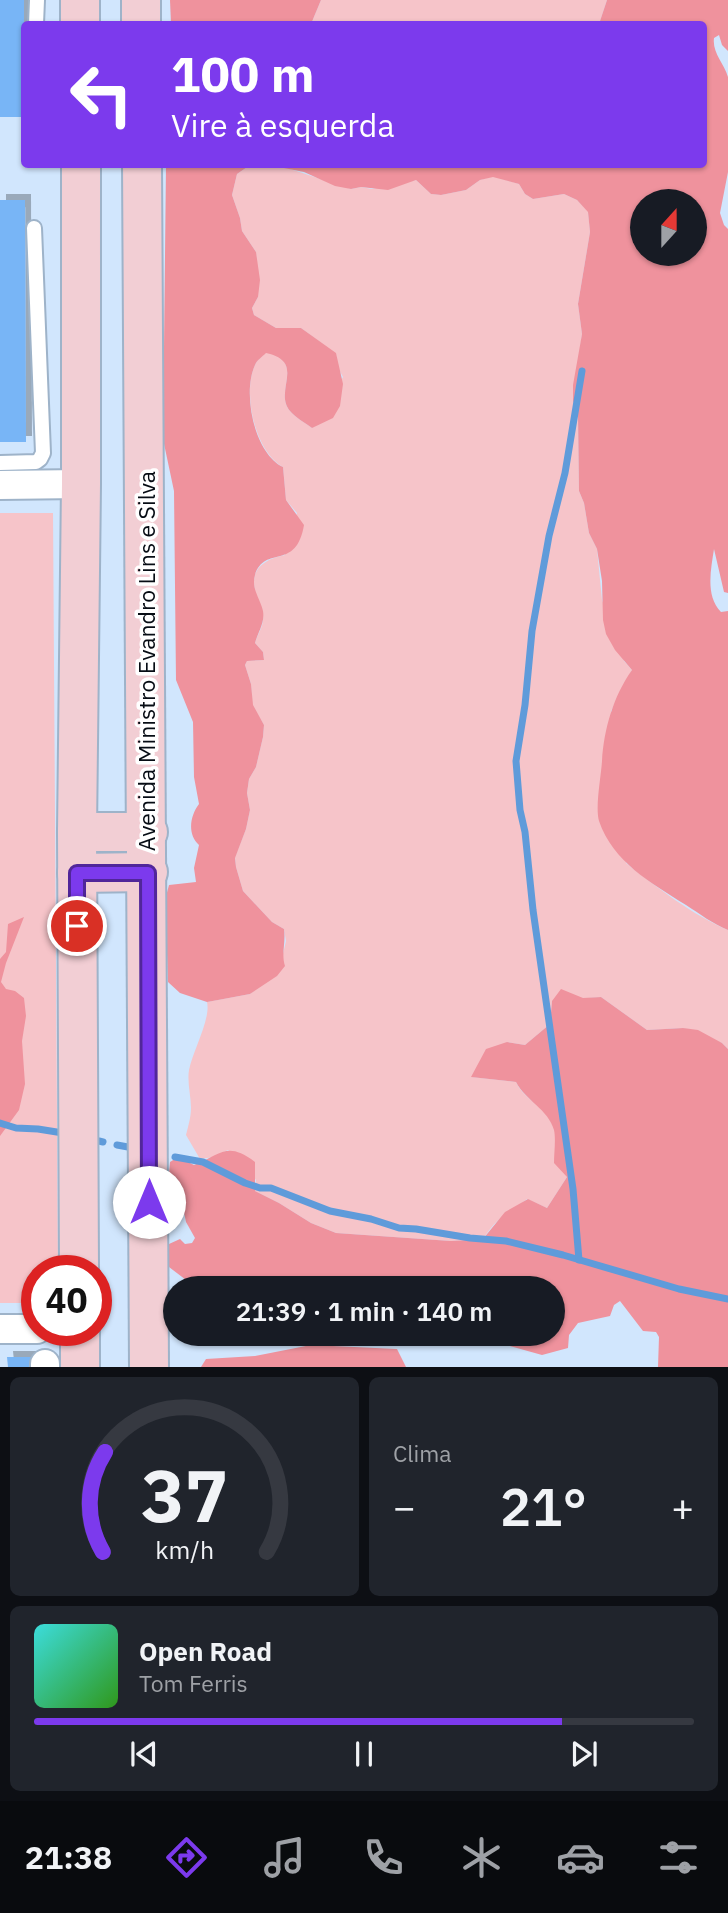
<!DOCTYPE html>
<html lang="pt">
<head>
<meta charset="utf-8">
<style>
	body { margin:0; font-family:"IBM Plex Sans",sans-serif; background:#20242c; color:#f1f3f6; height:100vh; display:flex; flex-direction:column; font-size:26px; white-space:nowrap }
	* { box-sizing:border-box; margin:0 }
	p { font-size:23px; color:#9ea1a6 }
	.icon { flex:none; width:38px; height:38px; fill:none; stroke:currentColor; stroke-width:2; stroke-linecap:round; stroke-linejoin:round }
	.map { position:relative; height:1367px; overflow:hidden }
	.sheet { display:flex; flex-direction:column; gap:10px; padding:10px; background:#0d0f14; flex:1 }
	.sheet>* { flex:none }
	.hud { position:absolute; left:21px; top:21px; width:686px; height:147px; border-radius:7px; box-shadow:0 2px 5px #0004; background:#7c3aed; color:#fff; overflow:hidden }
	.needle { width:46px; rotate:21deg }
	.buttons { position:absolute; left:630px; top:189px; display:grid; gap:14px }
	.buttons a { display:grid; place-items:center; width:77px; height:77px; border-radius:50%; background:#171b24; box-shadow:0 2px 5px #0004; font-size:35px }
	.speed { position:absolute; left:21px; top:1255px; display:flex; gap:14px; font-size:35px; font-weight:700; text-align:center }
	.speed>* { display:grid; place-content:center; width:91px; height:91px; border-radius:50%; background:#171b24; box-shadow:0 2px 5px #0004; line-height:1 }
	.speed .limit { border:10px solid #d22; background:#fff; color:#111 }
	.pin { position:absolute; display:grid; place-items:center; width:60px; height:60px; color:#fff; margin:-30px; border:4px solid #fff; border-radius:50%; box-shadow:0 2px 7px #0007 }
	.me { position:absolute; width:77px; margin:-38px; rotate:0deg; stroke-linejoin:round; filter:drop-shadow(0 0 5px #0008) }
	.turn { display:flex; align-items:center; gap:24px; height:147px; padding:0 35px; font-size:32px }
	.turn .icon { width:91px; height:91px; stroke-width:2.5 }
	.turn b { display:block; font-size:49px; line-height:60px }
	.big { font-size:52px; font-weight:600; line-height:1.1 }
	.sheet .tile { flex:1; display:flex; flex-direction:column; justify-content:center; gap:10px; min-width:0; padding:0 24px; border-radius:10px; background:#20242c }
	.sheet .dial { align-items:center; gap:0 }
	.dial svg { height:182px; overflow:visible; fill:none; stroke:#363941; stroke-width:7; stroke-linecap:round; text-anchor:middle }
	.dial text { fill:#f1f3f6; stroke:none }
	.song { display:flex; align-items:center; gap:21px }
	.cover { width:84px; height:84px; border-radius:10px; background:linear-gradient(135deg,hsl(180 70% 55%),hsl(110 70% 35%)) }
	.played { height:7px; border-radius:4px; background:linear-gradient(90deg,#7c3aed 80%,#363941 80%) }
	.keys { display:flex; justify-content:space-around; direction:ltr }
	.heat { display:flex; justify-content:space-between; align-items:center; font-size:38px; direction:ltr }
	.sheet .tiles { flex:1; display:grid; gap:10px; grid-template-columns:1fr 1fr }
	.tile:last-child { grid-column:span 2 }
	.trip { position:absolute; left:163px; top:1276px; width:402px; height:70px; border-radius:35px; background:#171b24; box-shadow:0 2px 5px #0004; font-weight:600; line-height:70px; text-align:center }
	.dock { display:flex; height:112px; justify-content:space-around; align-items:center; background:#090b0e; color:#9ea1a6 }
	.dock .icon { width:49px; height:49px }
	.dock .active { color:#7c3aed }
	.dock b { font-size:32px; color:#f1f3f6 }
	.map>svg:first-child { display:block }
	.green { fill:#f6c4c9 }
	.forest { fill:#ef929d; fill-rule:evenodd }
	.lines { fill:none; stroke-linecap:round; stroke-linejoin:round }
	.stream { stroke:#5f9bda; stroke-width:7 }
	.building { fill:#78b5f6; filter:url(#shadow) }
	.lane-casing { stroke:#9eb3c9; stroke-width:18 }
	.street-casing { stroke:#9eb3c9; stroke-width:32 }
	.secondary-casing { stroke:#9eb3c9; stroke-width:42 }
	.lane { stroke:#fff; stroke-width:14 }
	.street { stroke:#fff; stroke-width:28 }
	.secondary { stroke:#f2ced4; stroke-width:38 }
	.route-casing { stroke:#51269a; stroke-width:18 }
	.route { stroke:#7c3aed; stroke-width:12 }
	.labels { text-anchor:middle; dominant-baseline:central; stroke-width:7; stroke-linejoin:round; paint-order:stroke }
	.street-label { font-size:23px; fill:#060c14; stroke:#fff }
</style>
</head>
<body>
<div class="map">
<svg width="728" height="1367" viewBox="0 0 728 1367">
	<defs>
		<filter id="shadow"><feDropShadow dx="6" dy="-6" stdDeviation="0" flood-color="#0004"/></filter>
	</defs>
	<rect width="100%" height="100%" fill="#d1e6fd"/>
	<g class="green">
		<polygon points="321,0 607,0 599,24 311,24"/>
		<path d="M250 165 281 166 351 189 361 187 372 189 416 180 431 194 441 195 466 190 480 180 493 176 519 184 525 194 533 199 564 194 577 200 588 211 590 232 578 304 582 334 573 401 578 416 579 491 584 503 589 533 597 549 602 600 624 661 632 670 611 711 626 863C655 886 694 916 728 930V1049L722 1043 683 1028 647 1030 601 997 552 1001 550 1024 525 1045 507 1042 472 1077 516 1082C523 1097 536 1102 546 1114 559 1131 562 1157 567 1177L547 1208 527 1199C506 1215 499 1215 483 1239L451 1241 336 1233 311 1223 279 1203 255 1191 256 1180 228 1150 214 1157 200 1159 186 1135C188 1127 191 1117 191 1108 191 1096 187 1082 189 1070 193 1050 211 1019 207 1002L250 994 259 987 282 958 286 941 284 929 272 922 243 891 236 867 235 857 246 829 250 810 247 793 249 779 256 767 263 737 264 725 252 705 251 684 245 665 247 661 264 660 263 652 255 643C258 633 264 626 263 616 263 608 258 601 256 594 248 569 265 559 285 555L297 513 286 500 283 467C255 452 242 393 255 365 257 360 262 356 266 352 307 362 273 391 290 411 295 417 305 423 312 428L343 377 337 366 336 354 301 328H276L254 315 252 308 258 297 256 252 242 231 240 218 232 195 237 174Z"/>
		<polygon points="0,513 53,513 58,1270 37,1270 37,1303 0,1303"/>
	</g>
	<g class="forest">
		<polygon points="170,0 321,0 311,24 171,24"/>
		<path d="M607 0H728V51L722 45 719 35 714 38C712 53 724 63 728 77V172L720 213 724 225 728 229V593L724 592 714 549C711 569 705 596 721 612L728 611V930C713 924 700 914 686 905 651 883 613 862 599 821 595 807 601 777 602 761 604 729 613 697 632 670L615 650 606 634 603 620 602 581 597 549 589 533 584 503 579 491 578 416 573 401V385L582 334 578 304 590 232 588 212 577 200 564 194 533 199 525 194 519 184 493 177 480 180 466 190 441 195 431 194 416 180 388 190 361 187 351 189 335 186 304 172 269 165 704 164V24H599ZM642 201H695V254H642Z"/>
		<path d="M166 165H250L237 174 232 195 240 218 242 231 256 252 260 280 258 297 252 308 254 315 276 328H301L336 353 343 384 340 406 333 418 312 428C305 423 295 417 290 411 273 391 307 362 266 353 262 357 257 360 255 365 242 393 254 453 283 467L286 500 304 525C296 572 265 544 255 575 251 589 260 598 263 611 265 623 258 632 255 643L263 652 264 660 247 661 245 665 251 684 253 705 264 725 263 737 256 767 249 779 247 793 250 810 246 829 235 858 236 867 243 891 272 922 284 929C286 942 281 954 285 966L277 976 250 994 218 1000 207 1002 180 993 168 982 165 900 169 885 196 882 194 868 199 845C187 834 190 816 199 804L194 777 193 722 176 680 174 491 163 439Z"/>
		<polygon points="24,917 6,963 1,982 6,989 15,991 24,998 26,1016 22,1041 25,1084 19,1110 0,1136 0,959 6,952 8,924"/>
		<path d="M561 989 583 998 601 997 647 1030 683 1028 698 1030 722 1043 728 1049V1367H658L659 1337 656 1332 643 1331 620 1301 614 1305 610 1316 578 1323 569 1335 568 1348 542 1355 503 1344 490 1337 468 1334H553V1288H189L190 1283 169 1267V1244L180 1239 185 1244 192 1243 195 1238 186 1222 181 1198 171 1193 169 1174 170 1162 178 1157 194 1165C222 1154 227 1141 255 1162V1191L279 1203 311 1223 336 1233 451 1241 483 1239 505 1212 528 1199 547 1208 567 1177 554 1163C554 1153 556 1139 554 1130 548 1109 526 1101 516 1082L471 1077 486 1049 507 1042 525 1045 550 1024 552 1001Z"/>
		<polygon points="311,1345 397,1349 406,1367 201,1367 206,1359 255,1356"/>
	</g>
	<g class="lines">
		<g class="stream">
			<polyline points="0,1123 16,1128 38,1129 63,1133"/>
			<polyline points="99,1141 103,1142"/>
			<polyline points="117,1145 128,1147"/>
			<polyline points="175,1157 203,1162 245,1183 260,1188 271,1188 330,1211 371,1219 399,1228 416,1229 470,1238 506,1241 563,1255 679,1289 728,1299"/>
			<polyline points="579,1260 573,1189 533,910 525,832 520,810 516,761 525,705 532,631 549,536 565,473 582,371"/>
		</g>
	</g>
	<g class="building">
		<rect x="0" y="0" width="24" height="117"/>
		<polygon points="0,200 25,200 26,442 0,442"/>
		<polygon points="7,1357 38,1357 38,1367 8,1367"/>
	</g>
	<g class="lines">
		<defs>
			<g id="lane">
				<polyline points="36,24 37,0"/>
				<polyline points="0,463 36,462 40,459 43,453 34,228"/>
			</g>
			<g id="street">
				<polyline points="0,485 81,484"/>
				<polyline points="0,1329 37,1329"/>
				<polyline points="45,1364 45,1367"/>
			</g>
			<g id="secondary">
				<polyline points="80,0 80,24"/>
				<polyline points="141,0 141,24"/>
				<polyline points="142,164 149,1367"/>
				<polyline points="77,832 148,832"/>
				<polyline points="77,873 148,872"/>
				<polyline points="79,1270 77,832 81,484 81,164"/>
				<polyline points="80,1367 80,1330"/>
			</g>
		</defs>
		<use href="#lane" class="lane-casing"/>
		<use href="#street" class="street-casing"/>
		<use href="#secondary" class="secondary-casing"/>
		<use href="#lane" class="lane"/>
		<use href="#street" class="street"/>
		<use href="#secondary" class="secondary"/>
	</g>
	<g class="lines">
		<defs>
			<polyline id="route" points="77,926 77,873 148,873 149,1202"/>
		</defs>
		<use href="#route" class="route-casing"/>
		<use href="#route" class="route"/>
	</g>
	<g class="labels">
		<g class="street-label">
			<text transform="translate(146 661) rotate(-90)">Avenida Ministro Evandro Lins e Silva</text>
		</g>
	</g>
</svg>
<div class="buttons">
<a><svg class="needle" viewBox="-14 -14 28 28"><path d="M0-13l5 13h-10z" fill="#e53935"/><path d="M0 13l5-13h-10z" fill="#9ea1a6"/></svg></a>
</div>
<div class="speed"><div class="limit">40</div></div>
<div class="pin" style="left:77px;top:926px;background:#d93025"><svg class="icon" aria-label="arrive" viewBox="0 0 24 24"><path d="M6 21V4h12l-3 4 3 4H6"/></svg></div>
<svg class="me" style="left:149px;top:1202px" viewBox="-20 -20 40 40"><circle r="19" fill="#fff"/><path d="M0-13L10 11 0 6-10 11z" fill="#7c3aed"/></svg>
<div class="trip">21:39 · 1 min · 140 m</div>
<div class="hud">
<div class="turn"><svg class="icon" aria-label="left" viewBox="0 0 24 24"><path d="M17 20v-9H6M10 6l-5 5 5 5"/></svg><div><b>100 m</b>Vire à esquerda</div></div>
</div>
</div>
<section class="sheet">
<div class="tiles">
<div class="tile dial"><svg viewBox="0 0 100 80">
<path d="M14 69A42 42 0 1 1 86 69"/>
<path d="M14 69A42 42 0 0 1 15 25" stroke="#7c3aed"/>
<text x="50" y="56" font-size="32" font-weight="700">37</text>
<text x="50" y="72" font-size="11">km/h</text>
</svg></div>
<div class="tile"><p>Clima</p>
<div class="heat"><a>−</a><b class="big">21°</b><a>+</a></div>
</div>
<div class="tile">
<div class="song"><i class="cover"></i><div><b>Open Road</b><p>Tom Ferris</p></div></div>
<div class="played"></div>
<div class="keys"><svg class="icon" aria-label="previous" viewBox="0 0 24 24"><path d="M18 5L8 12l10 7zM5 5v14"/></svg><svg class="icon" aria-label="pause" viewBox="0 0 24 24"><path d="M8 5v14M16 5v14"/></svg><svg class="icon" aria-label="next" viewBox="0 0 24 24"><path d="M6 5l10 7-10 7zM19 5v14"/></svg></div>
</div>
</div>
</section>
<nav class="dock">
<b>21:38</b>
<svg class="icon active" aria-label="directions" viewBox="0 0 24 24"><path d="M12 3l9 9-9 9-9-9zM9 14v-3h6M13 9l2 2-2 2"/></svg>
<svg class="icon" aria-label="music" viewBox="0 0 24 24"><path d="M9 18V5l10-2v13"/><circle cx="6" cy="18" r="3"/><circle cx="16" cy="16" r="3"/></svg>
<svg class="icon" aria-label="phone" viewBox="0 0 24 24"><path d="M5 4h4l2 5-3 2q2 4 5 5l2-3 5 2v4C11 20 4 13 5 4z"/></svg>
<svg class="icon" aria-label="climate" viewBox="0 0 24 24"><path d="M12 3v18M4 7l16 10M4 17L20 7"/></svg>
<svg class="icon" aria-label="car" viewBox="0 0 24 24"><path d="M5 17H2v-5l4-1 3-4h7l3 4 3 1v5h-3M9 17h6M6 11h13"/><circle cx="7" cy="17" r="2"/><circle cx="17" cy="17" r="2"/></svg>
<svg class="icon" aria-label="filters" viewBox="0 0 24 24"><path d="M4 7h16M4 17h16"/><circle cx="9" cy="7" r="2"/><circle cx="15" cy="17" r="2"/></svg>
</nav>
</body>
</html>
